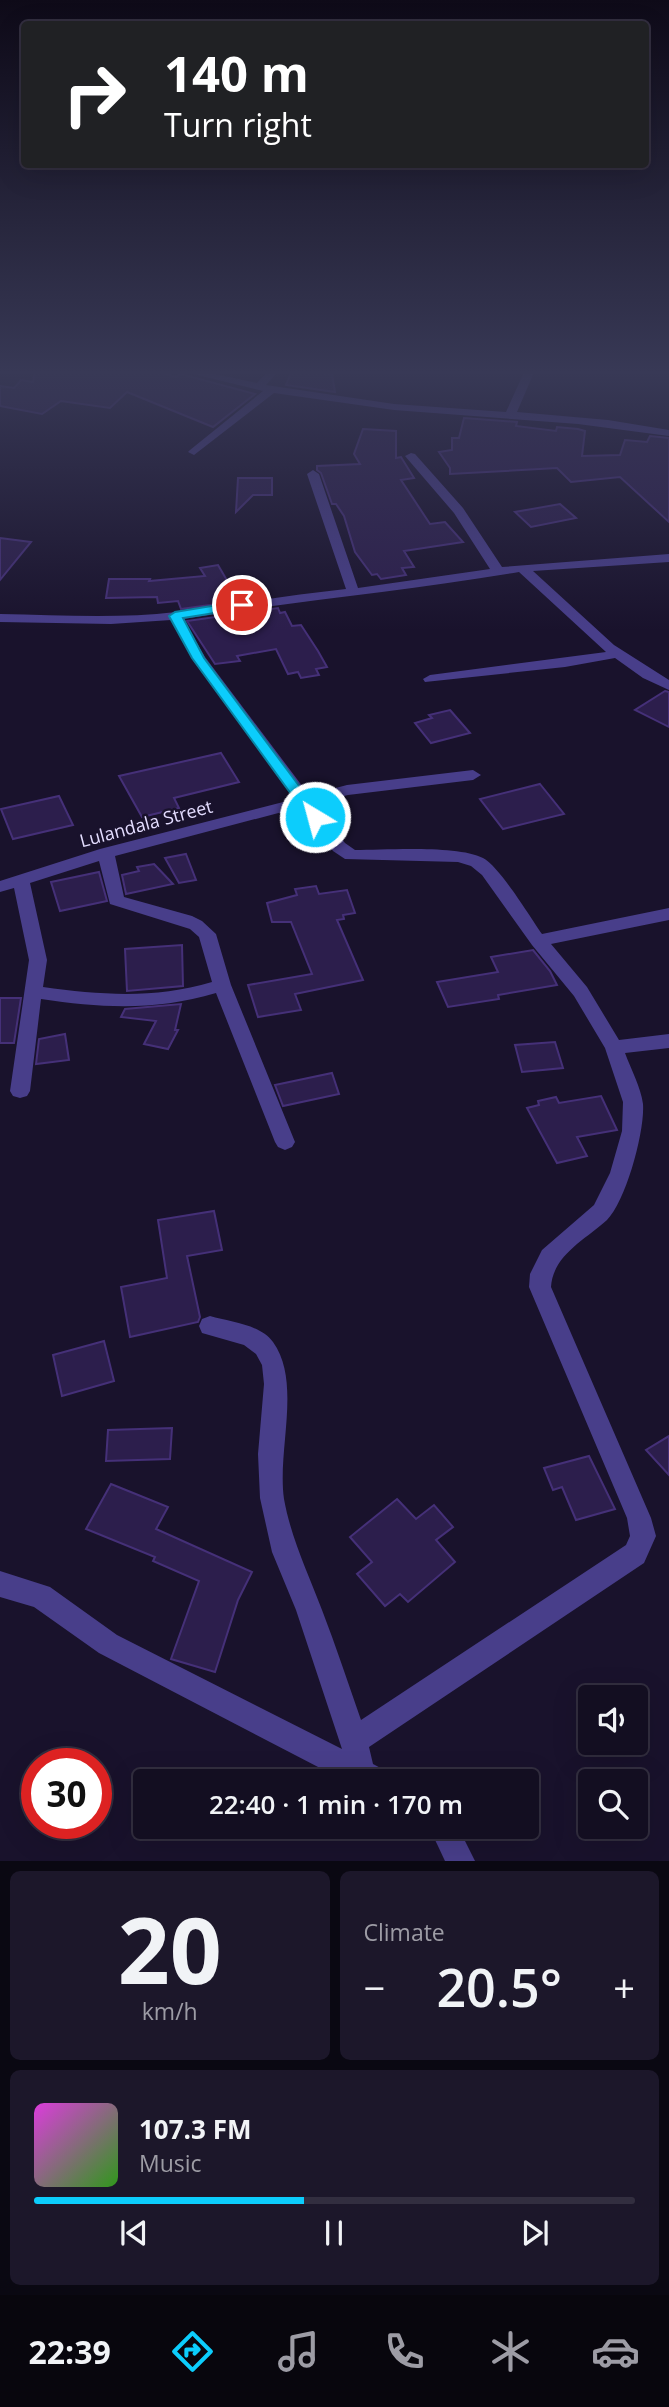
<!DOCTYPE html>
<html lang="en">
<head>
<meta charset="utf-8">
<style>
	body { margin:0; font-family:"Open Sans",sans-serif; background:#1c172a; color:#f1f3f6; height:100vh; display:flex; flex-direction:column; font-size:26px; white-space:nowrap }
	* { box-sizing:border-box; margin:0 }
	p { font-size:23px; color:#9d9ca5 }
	.icon { flex:none; width:38px; height:38px; fill:none; stroke:currentColor; stroke-width:2; stroke-linecap:round; stroke-linejoin:round }
	.map { position:relative; height:1861px; overflow:hidden }
	.side { display:flex; flex-direction:column; gap:10px; padding:10px; background:#0a0812; flex:1 }
	.side>* { flex:none }
	.banner { position:absolute; left:21px; top:21px; width:628px; height:147px; border-radius:7px; box-shadow:0 7px 28px #0002,0 0 0 2px #322e3f; background:#202124; color:#fff; overflow:hidden }
	.tools { position:absolute; left:578px; top:1685px; display:grid; gap:14px }
	.tools a { display:grid; place-items:center; width:70px; height:70px; border-radius:7px; background:#130e21; box-shadow:0 7px 28px #0002,0 0 0 2px #322e3f; font-size:35px }
	.speed { position:absolute; left:21px; top:1748px; display:flex; gap:14px; font-size:35px; font-weight:700; text-align:center }
	.speed>* { display:grid; place-content:center; width:91px; height:91px; border-radius:50%; background:#130e21; box-shadow:0 7px 28px #0002,0 0 0 2px #322e3f; line-height:1 }
	.speed .limit { border:10px solid #d22; background:#fff; color:#111 }
	.pin { position:absolute; display:grid; place-items:center; width:60px; height:60px; color:#fff; margin:-30px; border:4px solid #fff; border-radius:50%; box-shadow:0 2px 7px #0007 }
	.me { position:absolute; width:77px; margin:-38px; rotate:323deg; stroke-linejoin:round; filter:drop-shadow(0 0 5px #0008) }
	.turn { display:flex; align-items:center; gap:24px; height:147px; padding:0 28px; font-size:32px }
	.turn .icon { width:91px; height:91px; stroke-width:2.5 }
	.turn b { display:block; font-size:49px; line-height:60px }
	.big { font-size:52px; font-weight:600; line-height:1.1 }
	.side .tile { flex:1; display:flex; flex-direction:column; justify-content:center; gap:10px; min-width:0; padding:0 24px; border-radius:10px; background:#1c172a }
	.side .dial { align-items:center; gap:0 }
	.dial b { font-size:91px; line-height:1 }
	.song { display:flex; align-items:center; gap:21px }
	.cover { width:84px; height:84px; border-radius:10px; background:linear-gradient(135deg,hsl(300 70% 55%),hsl(110 70% 35%)) }
	.played { height:7px; border-radius:4px; background:linear-gradient(90deg,#0ccdfc 45%,#322e3f 45%) }
	.keys { display:flex; justify-content:space-around; direction:ltr }
	.heat { display:flex; justify-content:space-between; align-items:center; font-size:38px; direction:ltr }
	.side .tiles { flex:1; display:grid; gap:10px; grid-template-columns:1fr 1fr }
	.tile:last-child { grid-column:span 2 }
	.trip { position:absolute; left:133px; top:1769px; width:406px; height:70px; border-radius:7px; background:#130e21; box-shadow:0 7px 28px #0002,0 0 0 2px #322e3f; font-weight:600; line-height:70px; text-align:center }
	.menu { display:flex; height:112px; justify-content:space-around; align-items:center; background:#08060d; color:#9d9ca5 }
	.menu .icon { width:49px; height:49px }
	.menu .selected { color:#0ccdfc }
	.menu b { font-size:32px; color:#f1f3f6 }
	.map>svg:first-child { display:block }
	.building { fill:#2c1e4c; stroke:#453078; stroke-width:2 }
	.lines { fill:none; stroke-linecap:round; stroke-linejoin:round }
	.minor { fill:#483e8a; fill-rule:evenodd }
	.route { fill:#0ccdfc; stroke:#0885a4; stroke-width:2 }
	.labels { text-anchor:middle; dominant-baseline:central; stroke-width:5; stroke-linejoin:round; paint-order:stroke }
	.street-label { font-size:18px; fill:#e4ddff; stroke:#19122c }
</style>
</head>
<body>
<div class="map">
<svg width="669" height="1861" viewBox="0 0 669 1861">
	<rect width="100%" height="100%" fill="#19122c"/>
	<g class="building">
		<polygon points="35,370 152,370 176,377 181,374 255,394 213,427 127,392 110,408 61,401 42,414 0,406 0,386 14,388 21,380 33,382"/>
		<polygon points="292,370 332,374 335,392 286,385"/>
		<polygon points="464,418 517,422 516,426 556,431 557,427 578,429 585,431 582,456 620,455 625,440 647,442 650,436 669,438 669,522 620,477 571,482 557,468 450,474 450,468 439,452 452,450 452,438 459,438"/>
		<polygon points="363,429 396,431 396,458 401,457 414,478 401,480 430,524 445,522 463,542 404,551 414,567 402,568 406,575 381,579 377,574 372,575 355,552 344,516 336,504 332,504 321,473 317,470 317,466 360,464 354,454"/>
		<polygon points="238,478 272,478 272,495 253,495 236,512"/>
		<polygon points="560,504 576,518 531,527 515,512"/>
		<polygon points="0,538 31,542 0,580"/>
		<polygon points="218,565 239,601 181,609 178,601 158,603 157,597 106,598 109,579 150,579 149,581 205,576 200,568"/>
		<polygon points="278,608 280,613 285,612 292,626 301,625 318,651 327,667 316,669 319,675 301,678 298,672 288,674 276,649 237,656 240,661 215,664 187,621"/>
		<polygon points="665,691 669,692 669,727 635,710"/>
		<polygon points="450,710 470,733 431,743 415,723 432,718 429,715"/>
		<polygon points="221,753 239,782 174,798 179,808 142,817 119,776"/>
		<polygon points="540,784 564,814 503,829 480,799"/>
		<polygon points="59,796 73,825 13,839 1,809"/>
		<polygon points="186,854 196,880 179,883 165,858"/>
		<polygon points="154,864 173,884 126,894 122,875 139,871 137,867"/>
		<polygon points="99,872 107,901 60,911 51,882"/>
		<polygon points="316,886 319,894 347,890 355,913 343,915 344,919 337,920 363,980 295,994 301,1010 258,1017 248,985 312,974 291,922 272,922 267,903 297,895 295,889"/>
		<polygon points="182,945 183,986 127,991 125,949"/>
		<polygon points="533,950 550,971 557,985 498,995 499,999 448,1007 437,982 498,972 491,957"/>
		<polygon points="0,998 21,998 14,1043 0,1043"/>
		<polygon points="181,1004 175,1030 178,1030 168,1049 144,1044 156,1021 121,1017 125,1009"/>
		<polygon points="65,1034 69,1060 36,1064 39,1039"/>
		<polygon points="555,1042 563,1068 522,1072 515,1045"/>
		<polygon points="332,1073 339,1094 283,1106 275,1085"/>
		<polygon points="601,1096 617,1130 577,1137 587,1156 557,1163 527,1108 539,1105 538,1101 556,1097 559,1103"/>
		<polygon points="214,1211 222,1250 187,1256 200,1317 198,1322 130,1337 121,1287 167,1278 158,1220"/>
		<polygon points="104,1341 114,1381 62,1396 53,1355"/>
		<polygon points="172,1428 170,1459 106,1461 108,1430"/>
		<polygon points="669,1436 669,1475 646,1450"/>
		<polygon points="589,1456 615,1509 576,1520 562,1487 553,1490 544,1468"/>
		<polygon points="111,1484 168,1507 156,1529 252,1572 238,1600 215,1672 171,1659 199,1581 153,1561 155,1557 86,1529"/>
		<polygon points="397,1499 416,1519 434,1505 453,1527 436,1540 455,1562 408,1602 400,1594 385,1606 357,1574 372,1562 350,1537"/>
	</g>
	<g class="lines">
		<g class="minor">
			<polygon points="177,370 196,370 257,383 269,370 280,370 266,385 394,404 506,412 525,370 535,370 517,412 608,420 669,430 669,436 578,424 394,410 274,393 194,455 188,452 190,450 263,391"/>
			<path d="M411 453 415 454 463 508 502 567 669 554V562L533 571 614 645 669 680V690L643 678 615 658 565 667 425 682 423 679 430 675 606 652 519 572C407 591 295 601 183 619L205 657 309 795 347 785 473 770 481 775 473 780 348 795 315 803 345 843 355 850C386 850 457 845 483 858 500 867 530 917 542 934L669 908V920L551 944 587 987 619 1040 669 1034V1048L625 1053C631 1069 641 1088 643 1104 645 1131 626 1201 607 1220 585 1240 553 1255 551 1287L651 1518 656 1536 644 1563 369 1747 373 1764 388 1772 392 1782H347L99 1653 34 1607 0 1597V1571L50 1587 117 1635 342 1749 296 1610 272 1552 260 1498 258 1454 264 1384 262 1365 256 1354 244 1345 202 1333 199 1326 202 1319 210 1316C230 1322 260 1324 273 1342 302 1382 277 1450 284 1499 291 1538 308 1573 322 1610 336 1646 348 1683 361 1720L626 1545 630 1536 627 1518 529 1287 530 1274 542 1250 594 1205 610 1173 622 1131 623 1102 605 1048 574 996 532 945 482 875 471 866 458 862 345 859 333 851 301 807 115 856 124 897 192 916 202 921 216 934 231 985 295 1142 292 1147 285 1150 278 1147 275 1142 216 993C156 1011 102 1008 41 999L30 1091 27 1096 20 1098 13 1096 10 1091 29 960 14 888 0 892V881L100 849 295 799 194 661 171 620 111 624 0 622V614C58 615 118 619 176 612 233 605 289 595 346 589L307 474 313 470 319 474 358 588 490 569 454 513 405 456ZM99 861 110 904 190 929 199 937 212 982C155 999 101 995 43 987L47 960 30 883Z"/>
			<polygon points="429,1827 458,1827 475,1861 445,1861"/>
		</g>
	</g>
	<linearGradient id="sky" x2="0" y2="1"><stop stop-color="#0e0a18"/><stop offset="0.59" stop-color="#383956"/><stop offset="1" stop-color="#383956" stop-opacity="0"/></linearGradient>
	<rect width="669" height="631" fill="url(#sky)"/>
	<polygon class="route" points="242,601 246,603 246,608 183,618 204,658 320,814 322,817 320,820 310,820 192,658 169,616 175,612"/>
	<g class="labels">
		<g class="street-label">
			<text transform="translate(146 823) rotate(-15)">Lulandala Street</text>
		</g>
	</g>
</svg>
<div class="tools">
<a><svg class="icon" aria-label="sound" viewBox="0 0 24 24"><path d="M4 9h4l5-4v14l-5-4H4zM17 9q2 3 0 6"/></svg></a>
<a><svg class="icon" aria-label="search" viewBox="0 0 24 24"><circle cx="10" cy="10" r="6"/><path d="M15 15l6 6"/></svg></a>
</div>
<div class="speed"><div class="limit">30</div></div>
<div class="pin" style="left:242px;top:605px;background:#d93025"><svg class="icon" aria-label="arrive" viewBox="0 0 24 24"><path d="M6 21V4h12l-3 4 3 4H6"/></svg></div>
<svg class="me" style="left:315px;top:817px" viewBox="-20 -20 40 40"><circle r="17" fill="#0ccdfc" stroke="#fff" stroke-width="3"/><path d="M0-11L8 9 0 5-8 9z" fill="#fff"/></svg>
<div class="trip">22:40 · 1 min · 170 m</div>
<div class="banner">
<div class="turn"><svg class="icon" aria-label="right" viewBox="0 0 24 24"><path d="M7 20v-9h11M14 6l5 5-5 5"/></svg><div><b>140 m</b>Turn right</div></div>
</div>
</div>
<section class="side">
<div class="tiles">
<div class="tile dial"><b>20</b><p>km/h</p></div>
<div class="tile"><p>Climate</p>
<div class="heat"><a>−</a><b class="big">20.5°</b><a>+</a></div>
</div>
<div class="tile">
<div class="song"><i class="cover"></i><div><b>107.3 FM</b><p>Music</p></div></div>
<div class="played"></div>
<div class="keys"><svg class="icon" aria-label="previous" viewBox="0 0 24 24"><path d="M18 5L8 12l10 7zM5 5v14"/></svg><svg class="icon" aria-label="pause" viewBox="0 0 24 24"><path d="M8 5v14M16 5v14"/></svg><svg class="icon" aria-label="next" viewBox="0 0 24 24"><path d="M6 5l10 7-10 7zM19 5v14"/></svg></div>
</div>
</div>
</section>
<nav class="menu">
<b>22:39</b>
<svg class="icon selected" aria-label="directions" viewBox="0 0 24 24"><path d="M12 3l9 9-9 9-9-9zM9 14v-3h6M13 9l2 2-2 2"/></svg>
<svg class="icon" aria-label="music" viewBox="0 0 24 24"><path d="M9 18V5l10-2v13"/><circle cx="6" cy="18" r="3"/><circle cx="16" cy="16" r="3"/></svg>
<svg class="icon" aria-label="phone" viewBox="0 0 24 24"><path d="M5 4h4l2 5-3 2q2 4 5 5l2-3 5 2v4C11 20 4 13 5 4z"/></svg>
<svg class="icon" aria-label="climate" viewBox="0 0 24 24"><path d="M12 3v18M4 7l16 10M4 17L20 7"/></svg>
<svg class="icon" aria-label="car" viewBox="0 0 24 24"><path d="M5 17H2v-5l4-1 3-4h7l3 4 3 1v5h-3M9 17h6M6 11h13"/><circle cx="7" cy="17" r="2"/><circle cx="17" cy="17" r="2"/></svg>
</nav>
</body>
</html>
